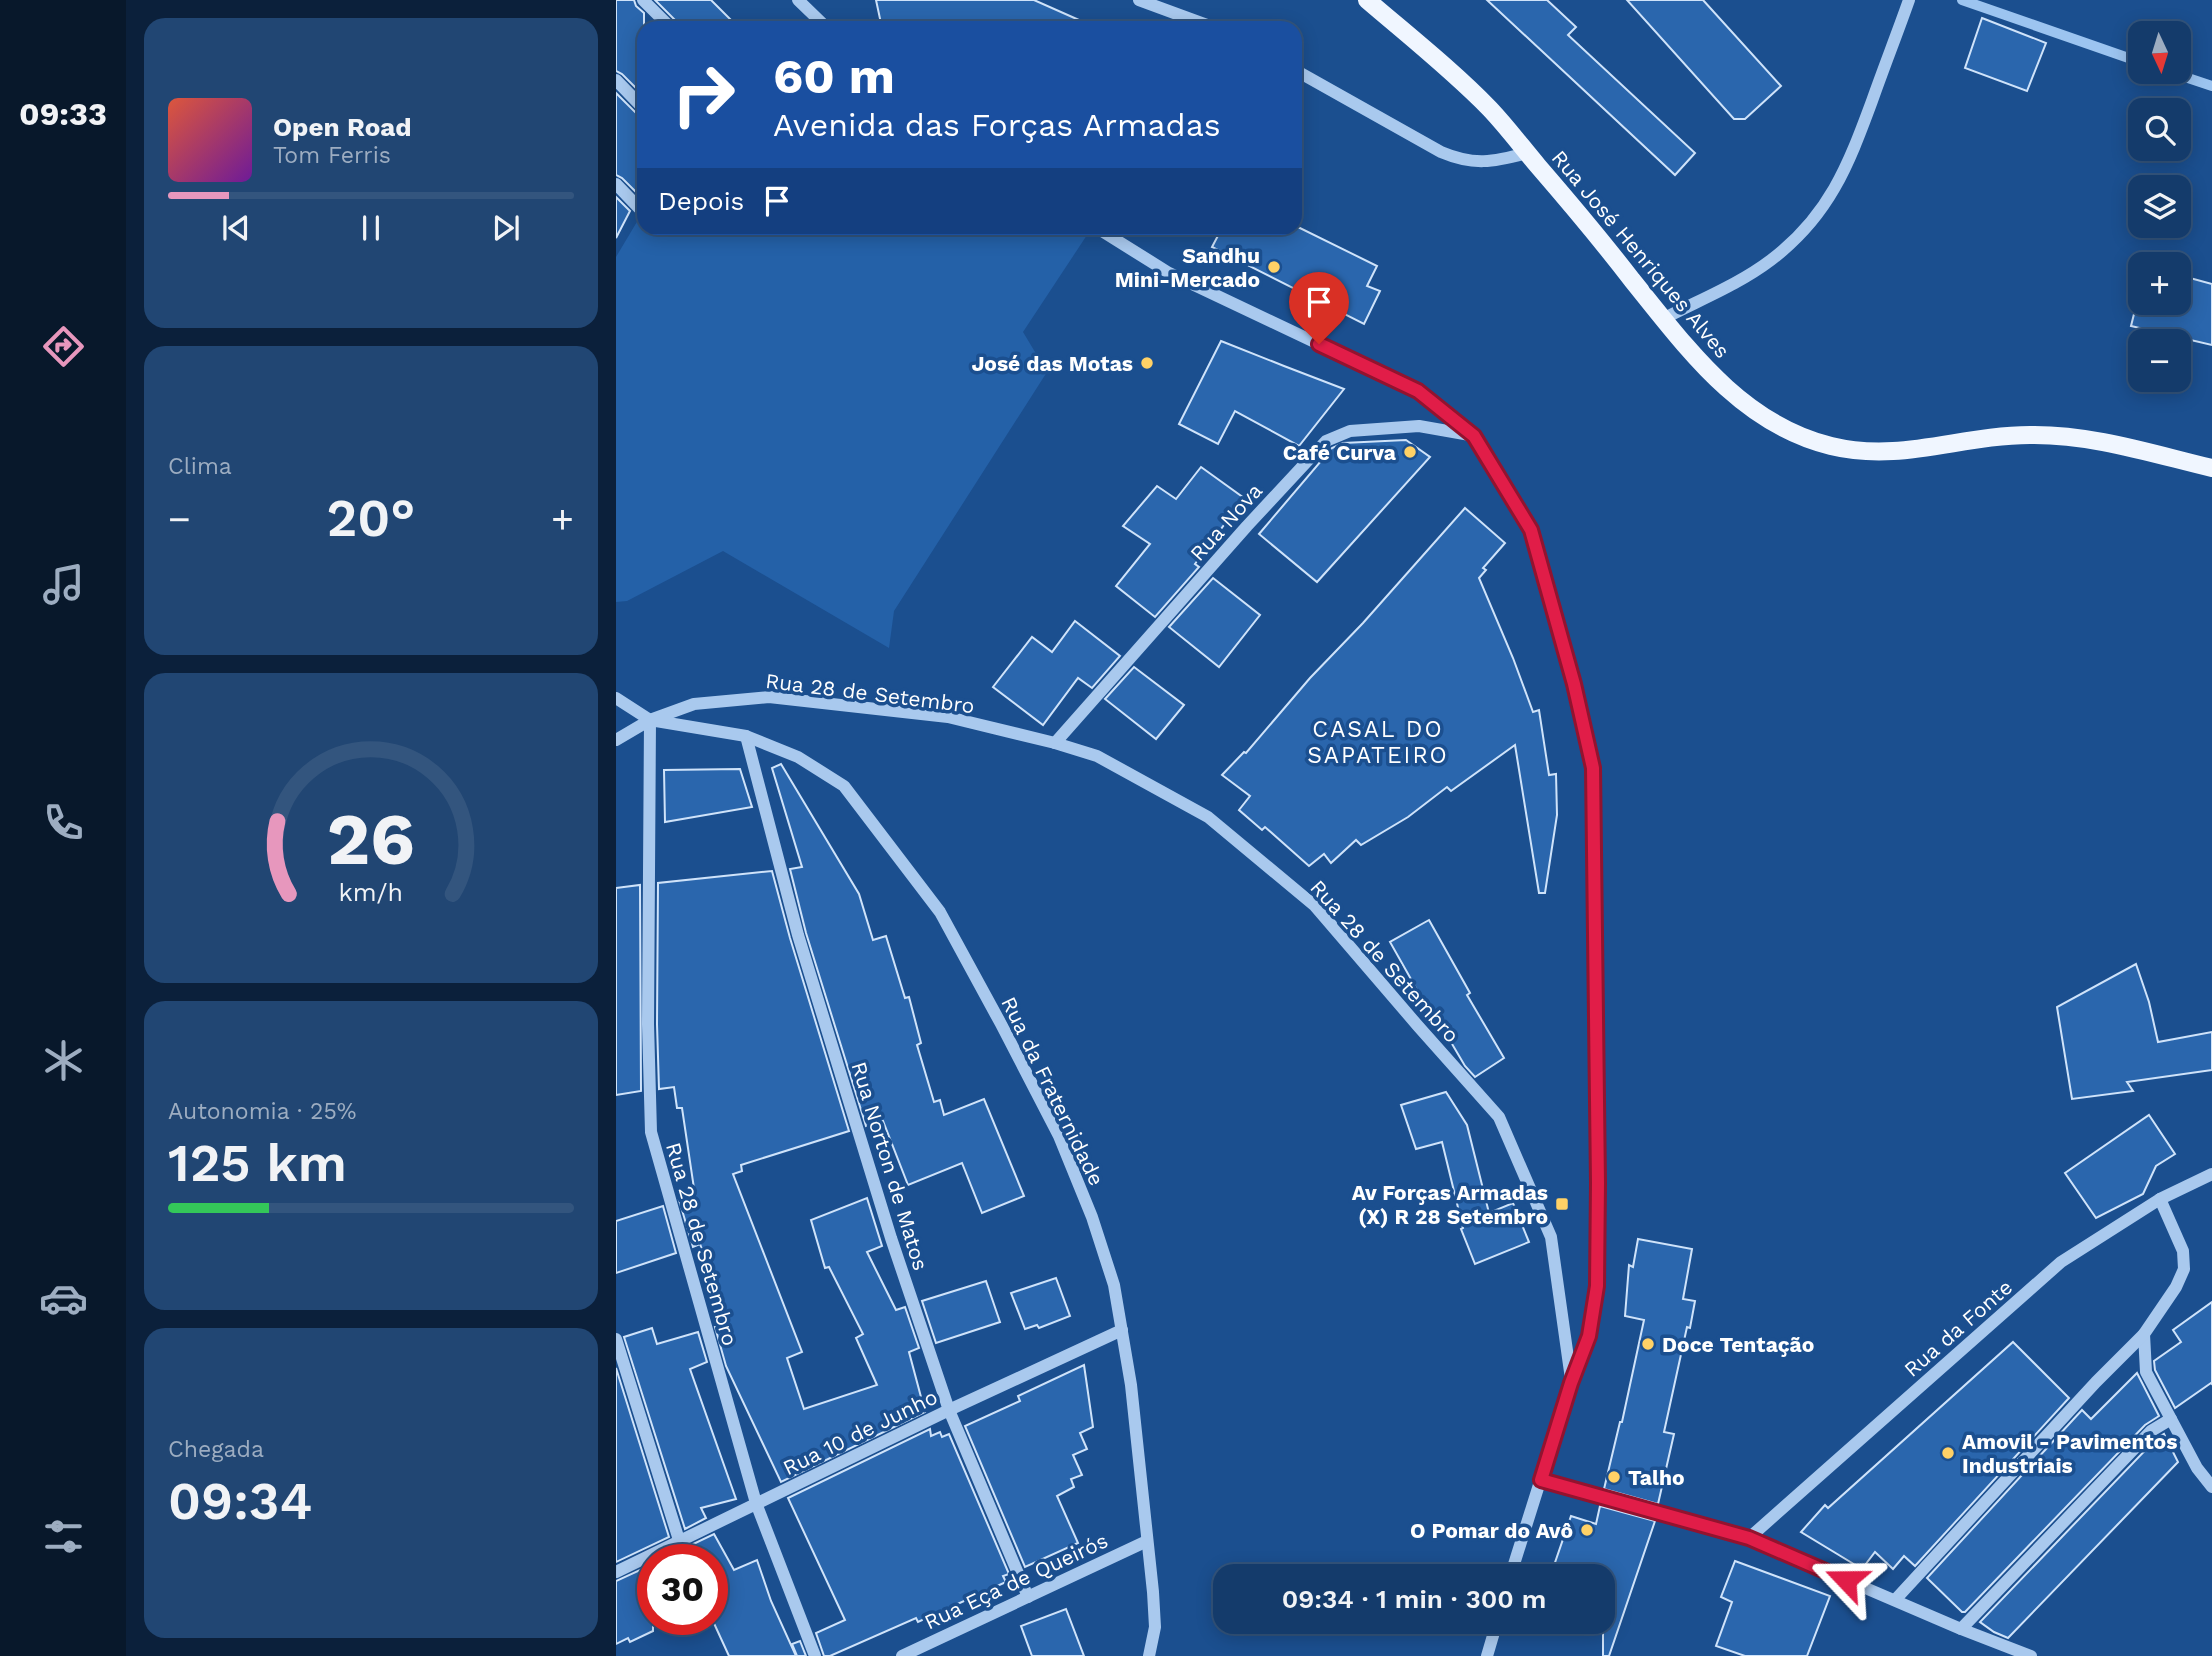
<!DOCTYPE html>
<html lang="pt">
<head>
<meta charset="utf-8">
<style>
	body { margin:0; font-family:"Work Sans",sans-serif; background:#214673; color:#f1f3f6; height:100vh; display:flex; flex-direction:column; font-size:26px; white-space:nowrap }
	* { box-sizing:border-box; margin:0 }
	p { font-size:23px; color:#9dadc1 }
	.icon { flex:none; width:38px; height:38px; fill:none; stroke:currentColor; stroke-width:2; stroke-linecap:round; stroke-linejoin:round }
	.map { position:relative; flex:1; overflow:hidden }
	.details { display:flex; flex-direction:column; gap:18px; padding:18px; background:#0b203b; width:490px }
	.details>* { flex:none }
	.top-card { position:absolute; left:21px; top:21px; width:665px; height:214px; border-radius:21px; box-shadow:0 4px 18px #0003,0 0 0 2px #33557e; background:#1a4fa0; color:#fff; overflow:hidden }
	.needle { width:46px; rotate:176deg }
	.fabs { position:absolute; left:1512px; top:21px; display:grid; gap:14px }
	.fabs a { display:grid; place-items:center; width:63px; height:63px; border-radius:14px; background:#143b6b; box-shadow:0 4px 18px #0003,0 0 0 2px #33557e; font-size:35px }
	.speed { position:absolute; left:21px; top:1544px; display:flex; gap:14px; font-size:35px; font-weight:700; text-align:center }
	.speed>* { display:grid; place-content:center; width:91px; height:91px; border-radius:50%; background:#143b6b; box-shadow:0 4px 18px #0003,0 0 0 2px #33557e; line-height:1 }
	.speed .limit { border:10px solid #d22; background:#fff; color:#111 }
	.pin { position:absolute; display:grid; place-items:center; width:60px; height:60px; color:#fff; margin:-72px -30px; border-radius:50% 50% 50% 0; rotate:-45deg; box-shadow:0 0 7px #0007 }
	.pin .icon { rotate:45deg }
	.me { position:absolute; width:77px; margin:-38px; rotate:293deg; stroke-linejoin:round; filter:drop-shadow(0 0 5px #0008) }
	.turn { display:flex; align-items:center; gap:24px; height:147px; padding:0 21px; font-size:32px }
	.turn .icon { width:91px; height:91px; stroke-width:2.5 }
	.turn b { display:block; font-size:49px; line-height:60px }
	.then { display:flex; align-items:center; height:66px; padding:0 21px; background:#0003; gap:14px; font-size:26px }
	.big { font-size:52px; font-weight:600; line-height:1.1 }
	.details .widget { flex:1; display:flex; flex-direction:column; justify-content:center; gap:10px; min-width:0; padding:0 24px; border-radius:21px; background:#214673 }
	.details .dial { align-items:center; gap:0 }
	.dial svg { height:182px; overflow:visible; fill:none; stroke:#33557e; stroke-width:7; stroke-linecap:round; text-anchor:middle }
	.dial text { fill:#f1f3f6; stroke:none }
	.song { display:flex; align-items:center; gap:21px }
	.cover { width:84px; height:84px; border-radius:10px; background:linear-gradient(135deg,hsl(10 70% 55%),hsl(280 70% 35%)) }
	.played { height:7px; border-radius:4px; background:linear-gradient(90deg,#e797bd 15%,#33557e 15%) }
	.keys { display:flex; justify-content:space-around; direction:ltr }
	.heat { display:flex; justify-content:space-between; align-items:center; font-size:38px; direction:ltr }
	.charge { height:10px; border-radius:5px; background:linear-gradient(90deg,#34c759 25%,#33557e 0) }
	.trip { position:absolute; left:597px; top:1564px; width:402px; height:70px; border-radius:21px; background:#143b6b; box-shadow:0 4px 18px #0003,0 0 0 2px #33557e; font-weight:600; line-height:70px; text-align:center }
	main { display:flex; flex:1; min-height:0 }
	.tabs { display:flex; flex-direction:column; width:126px; justify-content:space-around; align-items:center; background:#08182b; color:#9dadc1 }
	.tabs .icon { width:49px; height:49px }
	.tabs .active { color:#e797bd }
	.tabs b { font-size:32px; color:#f1f3f6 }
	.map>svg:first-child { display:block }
	.green { fill:#2461a8 }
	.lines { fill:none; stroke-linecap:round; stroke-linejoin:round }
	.stream { stroke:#9cc4f0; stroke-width:10 }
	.building { fill:#2a66ad; stroke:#cfe3fa; stroke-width:2 }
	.minor { stroke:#a9c9ee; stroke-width:12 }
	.major { stroke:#f0f6ff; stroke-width:18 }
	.route-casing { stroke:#92132f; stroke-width:18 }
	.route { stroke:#e11d48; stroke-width:12 }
	.poi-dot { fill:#ffd166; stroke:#1b4f8f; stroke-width:2.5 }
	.labels { text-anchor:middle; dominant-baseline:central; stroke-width:7; stroke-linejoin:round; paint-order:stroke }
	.street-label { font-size:21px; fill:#fff; stroke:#1b4f8f }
	.poi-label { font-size:21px; font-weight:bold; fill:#fff; stroke:#1b4f8f; text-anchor:end }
	.neighbourhood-label { font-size:23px; letter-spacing:2px; fill:#fff; stroke:#1b4f8f }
</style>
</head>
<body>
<main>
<nav class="tabs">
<b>09:33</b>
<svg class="icon active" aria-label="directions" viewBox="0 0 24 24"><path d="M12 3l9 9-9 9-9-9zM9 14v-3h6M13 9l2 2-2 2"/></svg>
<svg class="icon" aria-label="music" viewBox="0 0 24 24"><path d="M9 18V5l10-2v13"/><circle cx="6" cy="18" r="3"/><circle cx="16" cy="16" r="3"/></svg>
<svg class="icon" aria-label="phone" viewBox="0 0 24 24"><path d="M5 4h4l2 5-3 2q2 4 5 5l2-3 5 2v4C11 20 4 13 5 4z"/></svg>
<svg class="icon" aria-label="climate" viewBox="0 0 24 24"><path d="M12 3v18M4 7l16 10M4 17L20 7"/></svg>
<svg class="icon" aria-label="car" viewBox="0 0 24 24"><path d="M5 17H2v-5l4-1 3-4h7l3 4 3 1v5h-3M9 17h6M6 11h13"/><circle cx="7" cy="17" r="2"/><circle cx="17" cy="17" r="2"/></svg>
<svg class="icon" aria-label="filters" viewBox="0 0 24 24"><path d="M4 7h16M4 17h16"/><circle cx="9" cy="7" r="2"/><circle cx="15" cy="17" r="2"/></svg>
</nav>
<section class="details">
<div class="widget">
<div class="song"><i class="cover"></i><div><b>Open Road</b><p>Tom Ferris</p></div></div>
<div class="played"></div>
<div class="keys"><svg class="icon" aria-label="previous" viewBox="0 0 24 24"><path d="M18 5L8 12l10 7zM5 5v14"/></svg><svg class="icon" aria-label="pause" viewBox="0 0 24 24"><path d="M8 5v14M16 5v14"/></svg><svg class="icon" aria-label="next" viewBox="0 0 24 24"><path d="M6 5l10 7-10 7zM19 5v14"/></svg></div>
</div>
<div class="widget"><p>Clima</p>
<div class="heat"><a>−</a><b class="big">20°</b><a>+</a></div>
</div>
<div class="widget dial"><svg viewBox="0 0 100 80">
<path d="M14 69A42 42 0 1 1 86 69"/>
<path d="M14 69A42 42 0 0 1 9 37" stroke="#e797bd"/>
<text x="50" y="56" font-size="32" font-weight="700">26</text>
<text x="50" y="72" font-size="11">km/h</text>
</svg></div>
<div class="widget"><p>Autonomia · 25%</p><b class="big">125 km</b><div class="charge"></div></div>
<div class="widget"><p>Chegada</p><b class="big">09:34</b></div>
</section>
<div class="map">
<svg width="1596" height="1656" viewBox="0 0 1596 1656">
	<rect width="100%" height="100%" fill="#1b4f8f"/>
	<polygon class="green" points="28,210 28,228 459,228 471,235 407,332 431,372 278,611 273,648 107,551 11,601 0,602 0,257"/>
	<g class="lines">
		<g class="stream">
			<polyline points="1346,0 1524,62"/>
			<polyline points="1554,72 1596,86"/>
		</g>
	</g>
	<g class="building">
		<polygon points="0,0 18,0 20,6 28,13 28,96 6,74 0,71"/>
		<polygon points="39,0 95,0 123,28 67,28"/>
		<polygon points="260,0 418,0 481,28 266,28"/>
		<polygon points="871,0 931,0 960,27 952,35 1079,153 1059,175"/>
		<polygon points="1011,0 1087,0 1165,86 1129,119 1118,119"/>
		<polygon points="1366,18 1430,43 1411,91 1349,68"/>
		<polygon points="0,93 22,115 28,118 28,185 23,195 6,178 0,175"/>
		<polygon points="0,197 14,211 0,238"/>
		<polygon points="606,228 684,228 761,266 751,286 764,291 748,324 596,247"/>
		<polygon points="1563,275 1596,284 1596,345 1515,326 1524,290 1524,303 1563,303"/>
		<polygon points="605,341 668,366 728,389 683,446 619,411 602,444 563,424"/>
		<polygon points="790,440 814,457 701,582 643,534 716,448 727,443"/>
		<polygon points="585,467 628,498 579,564 583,567 539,617 500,586 534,544 507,526 541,486 560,499"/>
		<polygon points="849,508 889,543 867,568 870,570 863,578 897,658 917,712 923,710 933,775 940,774 941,815 929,893 923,893 899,745 835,791 831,787 792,817 745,845 740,840 715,863 708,854 693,866 649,827 646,830 623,810 634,796 606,775 628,752 630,753 694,678 747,623"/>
		<polygon points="597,578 644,615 603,667 553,627"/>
		<polygon points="459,621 504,656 476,688 462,678 427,725 377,687 416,637 436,652"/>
		<polygon points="518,667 568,705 540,739 489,699"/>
		<polygon points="165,764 243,894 257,940 270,936 289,998 293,997 305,1043 301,1045 318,1102 324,1100 328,1115 368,1099 408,1196 366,1213 346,1163 292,1185 267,1121 250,1126 190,933 174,869 186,867 156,768"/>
		<polygon points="124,769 136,807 49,822 48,770"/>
		<polygon points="156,871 174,938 233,1131 125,1165 126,1171 117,1174 186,1352 171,1358 188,1409 261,1385 240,1338 247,1334 213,1267 209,1268 195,1220 251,1198 266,1246 251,1252 280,1310 289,1307 303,1348 293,1352 309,1412 165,1482 110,1366 99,1327 111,1324 106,1311 109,1310 84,1244 77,1247 63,1200 79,1195 66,1108 61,1108 58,1087 43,1089 41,1024 42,883"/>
		<polygon points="24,885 25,1091 0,1095 0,888"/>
		<polygon points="813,920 854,993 851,995 888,1058 859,1077 849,1066 816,1010 813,1011 774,942"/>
		<polygon points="1520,964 1533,1002 1542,1042 1596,1032 1596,1070 1511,1082 1517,1091 1456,1099 1441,1007"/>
		<polygon points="830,1092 851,1125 873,1213 897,1203 913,1242 859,1264 845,1229 847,1228 826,1142 800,1149 785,1105"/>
		<polygon points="1533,1115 1559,1154 1540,1166 1527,1194 1480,1218 1449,1173"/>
		<polygon points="47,1206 60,1253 0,1273 0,1221"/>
		<polygon points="1022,1239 1076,1249 1067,1299 1079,1301 1074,1328 1071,1327 1048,1432 1058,1434 1042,1504 988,1489 1004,1422 1006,1422 1028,1320 1009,1316 1013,1265 1017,1267"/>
		<polygon points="440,1278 454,1316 423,1328 421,1325 409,1329 395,1293"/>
		<polygon points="370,1281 384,1322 320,1343 306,1301"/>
		<polygon points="1596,1302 1596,1384 1595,1383 1559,1408 1539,1370 1538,1361 1565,1342 1557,1330"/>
		<polygon points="36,1328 41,1344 82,1332 91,1362 74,1369 120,1499 85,1508 90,1518 69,1529 8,1337"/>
		<polygon points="1397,1342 1453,1398 1299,1566 1288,1556 1277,1569 1259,1552 1246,1569 1185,1532 1209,1505 1212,1508"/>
		<polygon points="468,1365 477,1427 464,1433 471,1449 457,1455 466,1475 455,1479 458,1487 441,1496 462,1543 409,1567 349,1426 404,1401 402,1396"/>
		<polygon points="0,1368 53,1537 0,1562"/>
		<polygon points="1521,1373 1543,1416 1529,1425 1349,1612 1346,1612 1311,1578 1466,1410 1475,1419"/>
		<polygon points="314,1429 315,1436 324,1432 326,1437 333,1434 393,1574 387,1576 390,1582 302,1622 300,1618 214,1656 208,1656 200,1633 229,1620 172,1498"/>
		<polygon points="1548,1434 1562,1462 1392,1638 1378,1632 1364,1622 1541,1438"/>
		<polygon points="984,1506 1039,1521 993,1656 987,1656 987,1577 934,1577 955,1516 980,1524"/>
		<polygon points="98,1534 118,1570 141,1560 155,1601 180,1656 113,1656 96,1619 96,1559 46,1559"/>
		<polygon points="1119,1561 1214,1596 1191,1656 1129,1656 1100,1646 1116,1602 1105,1597"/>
		<polygon points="37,1564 37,1631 14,1642 12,1638 0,1644 0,1581"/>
		<polygon points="450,1609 468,1656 416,1656 405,1626"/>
		<polygon points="184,1641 190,1656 181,1656 176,1644"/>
	</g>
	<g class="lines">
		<g class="minor">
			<polyline points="27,0 55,28"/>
			<polyline points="182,0 211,28"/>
			<polyline points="523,0 599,28"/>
			<path d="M679 70 825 152C858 166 877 162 911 153"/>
			<polyline points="0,80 28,109"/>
			<polyline points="0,184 23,208"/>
			<polyline points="481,228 553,273 802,391 858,436 914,530 958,684 977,768 983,1256 981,1286 973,1336 955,1383 894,1577"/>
			<path d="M1047 319C1083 300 1122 285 1155 260 1213 216 1232 166 1256 101 1268 67 1281 34 1293 0"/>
			<polyline points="0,698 34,720 130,736 182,757 228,786 324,912 385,1024 443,1136 476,1217 498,1285 515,1385 537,1592 539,1627 533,1656"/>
			<polyline points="34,720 32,1024 35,1132 140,1503 199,1656"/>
			<polyline points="130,736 182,935 275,1238 333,1410 412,1597"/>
			<polyline points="0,740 34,720 78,704 153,697 332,717 439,743 481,756 592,817 699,906 802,1026 883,1117 935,1237 955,1379"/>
			<polyline points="439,743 631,526 710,441 734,431 803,426 854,435"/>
			<polyline points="1544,1199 1567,1251 1568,1269 1560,1287 1528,1334 1530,1372 1581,1468 1596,1487"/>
			<polyline points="0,1339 63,1540"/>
			<polyline points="925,1480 1133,1538 1345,1629 1415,1656"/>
			<polyline points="1133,1538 1445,1262 1544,1199 1596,1174"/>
			<polyline points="0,1572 333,1410 506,1330"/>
			<polyline points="1279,1600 1480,1382 1528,1334"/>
			<polyline points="1345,1629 1535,1431 1555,1419"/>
			<polyline points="286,1656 531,1541"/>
			<polyline points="871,1656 881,1622"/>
		</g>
		<path class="major" d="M751 0C793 36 836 70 874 109 891 127 906 147 922 166 954 203 986 241 1016 280 1071 348 1125 424 1215 446 1285 463 1345 435 1414 435 1476 434 1537 454 1596 468"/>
	</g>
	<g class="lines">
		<defs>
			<polyline id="route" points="703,344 802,391 858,436 915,530 958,684 977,768 982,1183 981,1286 973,1336 955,1383 925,1480 1133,1538 1230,1580"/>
		</defs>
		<use href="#route" class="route-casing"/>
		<use href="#route" class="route"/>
	</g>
	<g class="poi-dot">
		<circle cx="658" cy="267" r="7"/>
		<circle cx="531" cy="363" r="7"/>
		<circle cx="794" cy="452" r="7"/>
		<rect x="939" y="1197" width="14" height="14" rx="3.5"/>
		<circle cx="1032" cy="1344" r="7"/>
		<circle cx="1332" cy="1453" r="7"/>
		<circle cx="998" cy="1477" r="7"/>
		<circle cx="971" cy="1530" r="7"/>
	</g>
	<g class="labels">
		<g class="street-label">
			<text transform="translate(1025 254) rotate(50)">Rua José Henriques Alves</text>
			<text transform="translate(610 522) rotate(-48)">Rua Nova</text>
			<text transform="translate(254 693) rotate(7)">Rua 28 de Setembro</text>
			<text transform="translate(769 961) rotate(48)">Rua 28 de Setembro</text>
			<text transform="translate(437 1091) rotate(64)">Rua da Fraternidade</text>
			<text transform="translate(274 1166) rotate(73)">Rua Norton de Matos</text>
			<text transform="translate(86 1244) rotate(74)">Rua 28 de Setembro</text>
			<text transform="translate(1342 1328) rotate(-41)">Rua da Fonte</text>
			<text transform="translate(244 1432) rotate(-26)">Rua 10 de Junho</text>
			<text transform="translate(400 1581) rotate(-25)">Rua Eça de Queirós</text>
		</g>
		<g class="poi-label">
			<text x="644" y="255">Sandhu<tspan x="644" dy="24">Mini-Mercado</tspan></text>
			<text x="517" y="363">José das Motas</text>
			<text x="780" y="452">Café Curva</text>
			<text x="932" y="1192">Av Forças Armadas<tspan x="932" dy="24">(X) R 28 Setembro</tspan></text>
			<text x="1046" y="1344" text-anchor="start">Doce Tentação</text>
			<text x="1346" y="1441" text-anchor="start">Amovil - Pavimentos<tspan x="1346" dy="24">Industriais</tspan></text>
			<text x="1012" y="1477" text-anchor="start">Talho</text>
			<text x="957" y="1530">O Pomar do Avô</text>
		</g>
		<g class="neighbourhood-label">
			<text x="762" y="729">CASAL DO<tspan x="762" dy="26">SAPATEIRO</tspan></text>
		</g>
	</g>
</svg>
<div class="fabs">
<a><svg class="needle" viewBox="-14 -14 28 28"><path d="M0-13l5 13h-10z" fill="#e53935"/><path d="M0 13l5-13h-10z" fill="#9dadc1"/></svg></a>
<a><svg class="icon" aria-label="search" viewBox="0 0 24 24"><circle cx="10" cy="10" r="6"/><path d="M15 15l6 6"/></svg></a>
<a><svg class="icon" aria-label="layers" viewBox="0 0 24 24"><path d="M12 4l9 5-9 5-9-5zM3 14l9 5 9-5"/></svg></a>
<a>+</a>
<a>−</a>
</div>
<div class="speed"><div class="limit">30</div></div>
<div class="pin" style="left:703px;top:344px;background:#d93025"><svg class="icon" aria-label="arrive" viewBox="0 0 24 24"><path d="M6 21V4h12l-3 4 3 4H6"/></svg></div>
<svg class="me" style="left:1230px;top:1580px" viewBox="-20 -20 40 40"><path d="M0-17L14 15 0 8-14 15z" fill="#e11d48" stroke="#fff" stroke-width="4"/></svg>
<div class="trip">09:34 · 1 min · 300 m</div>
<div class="top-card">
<div class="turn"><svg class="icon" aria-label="right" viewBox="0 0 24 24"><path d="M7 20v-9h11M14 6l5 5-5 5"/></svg><div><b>60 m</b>Avenida das Forças Armadas</div></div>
<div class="then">Depois<svg class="icon" aria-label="arrive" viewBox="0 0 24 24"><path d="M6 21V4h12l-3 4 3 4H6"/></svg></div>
</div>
</div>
</main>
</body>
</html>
